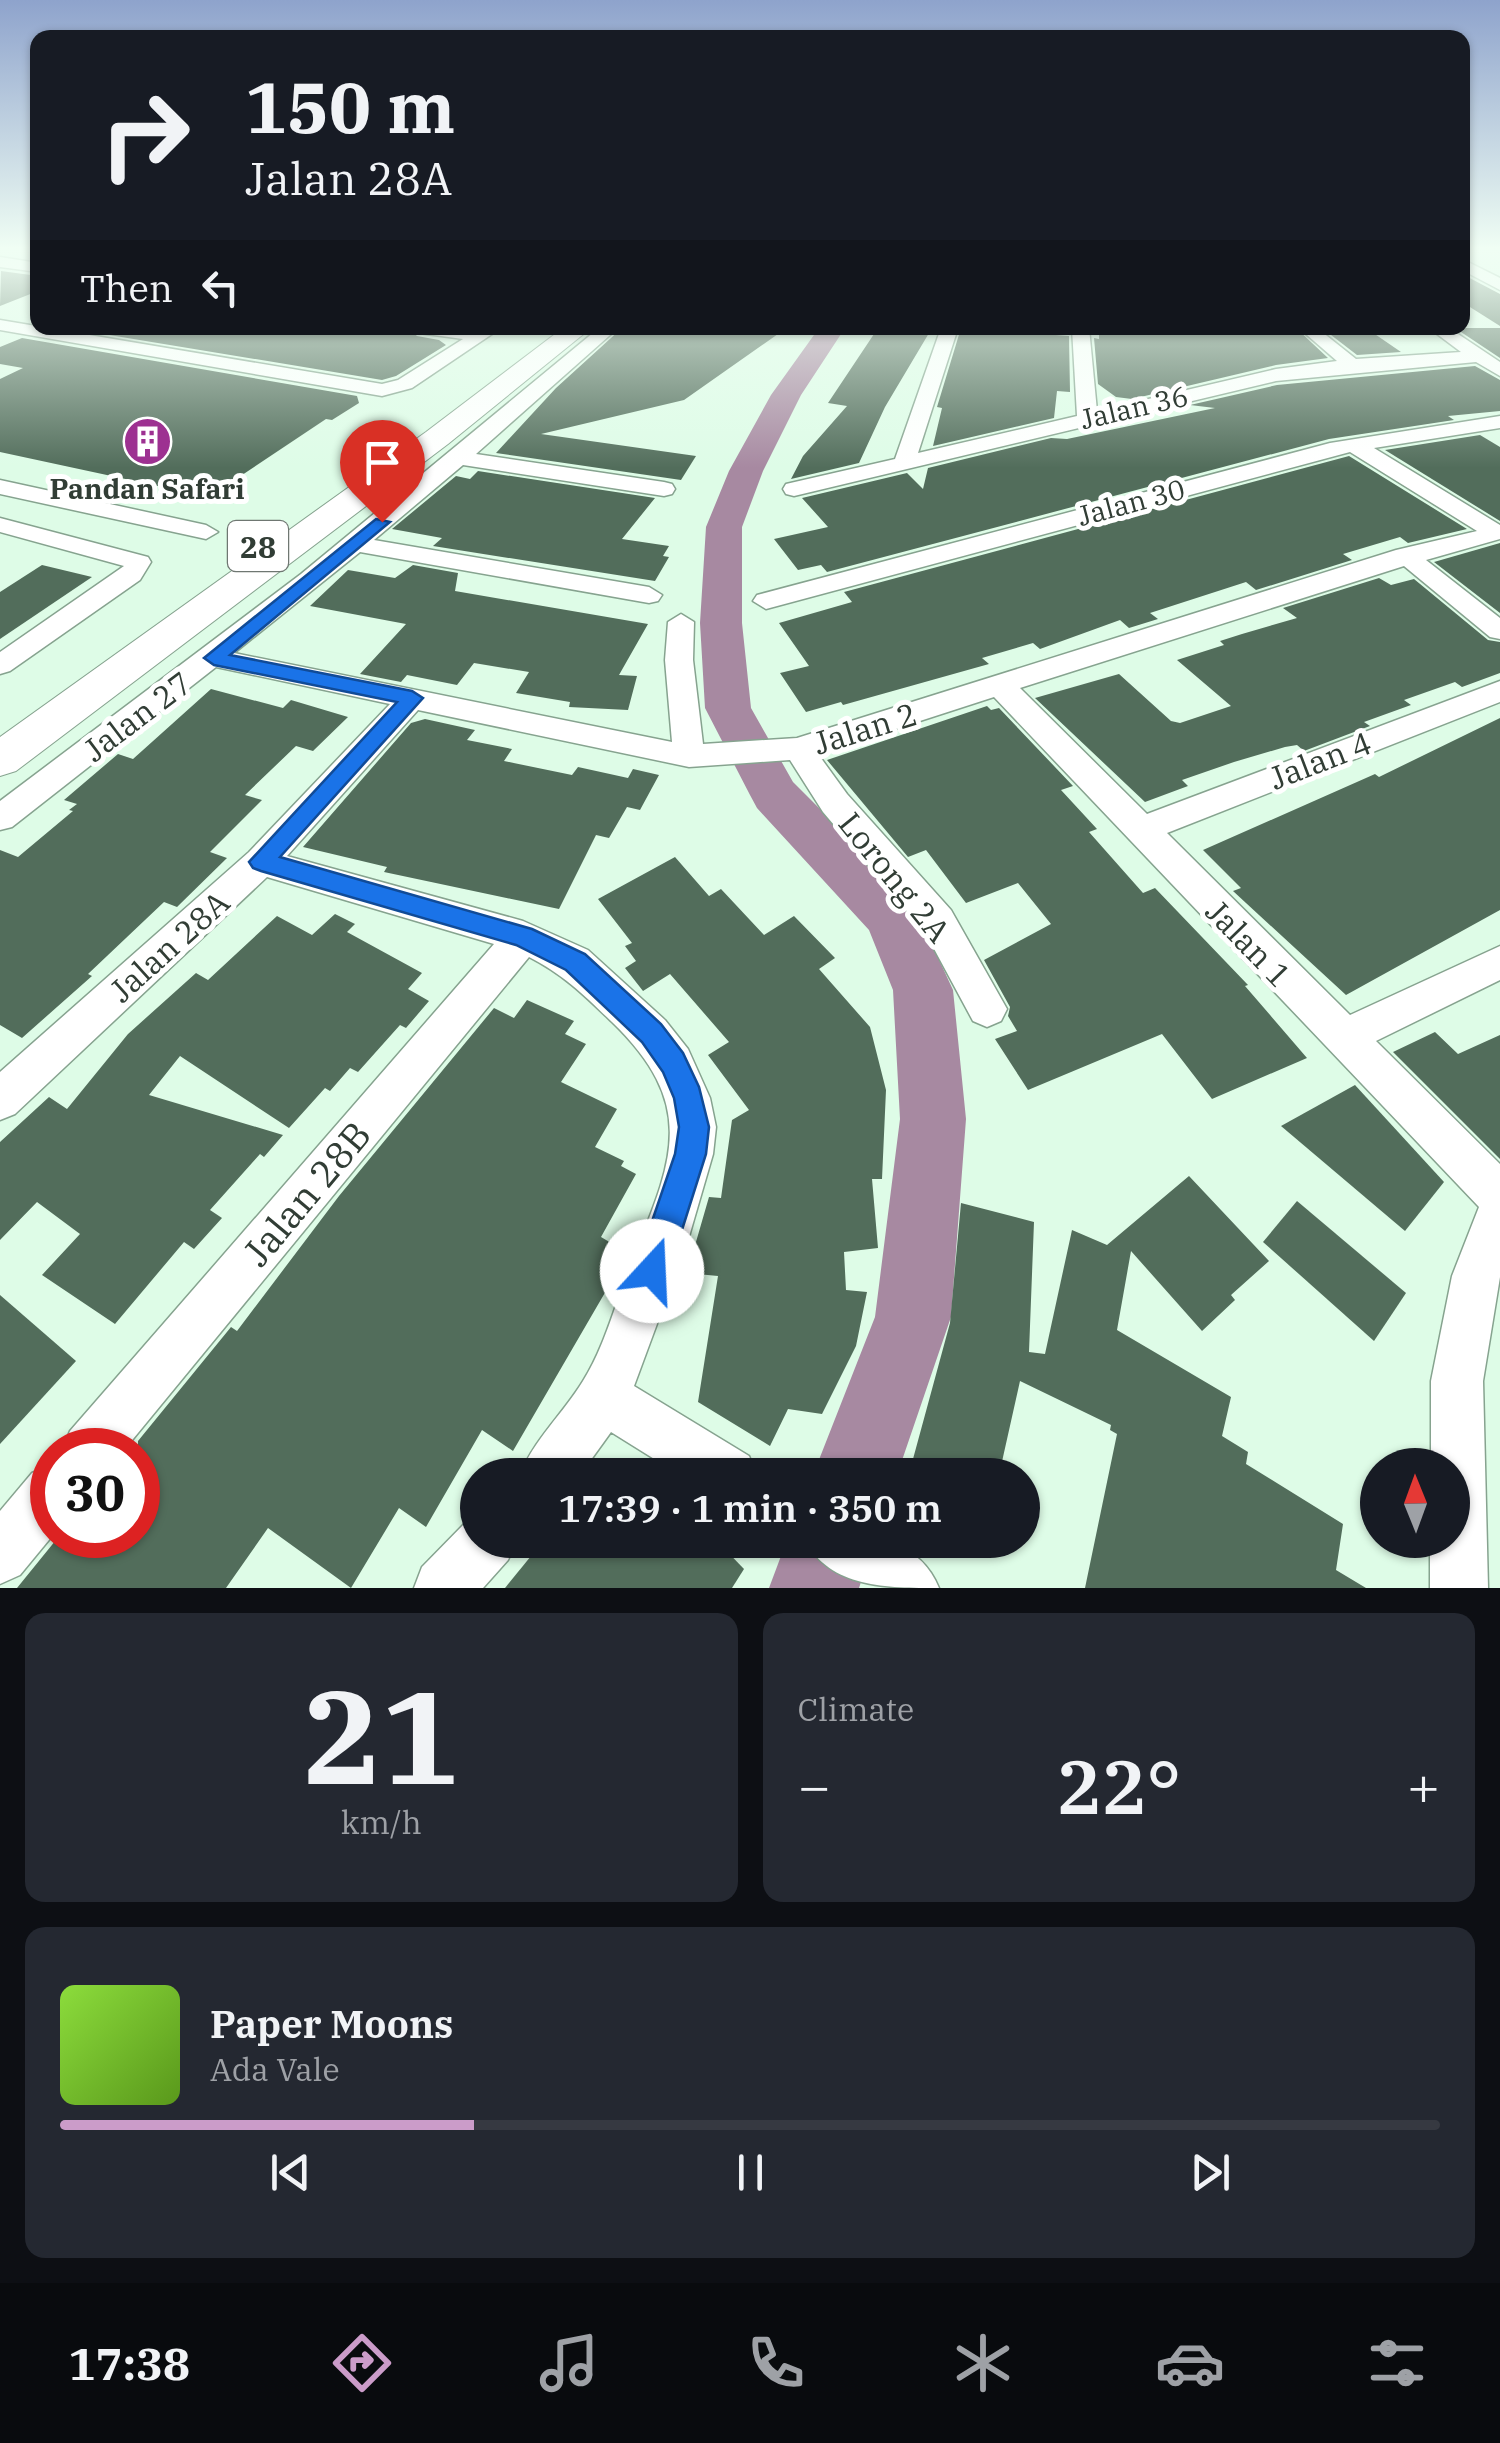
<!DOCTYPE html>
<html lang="en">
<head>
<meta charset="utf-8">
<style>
	body { margin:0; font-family:"IBM Plex Serif",serif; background:#242831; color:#f1f3f6; height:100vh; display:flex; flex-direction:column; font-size:38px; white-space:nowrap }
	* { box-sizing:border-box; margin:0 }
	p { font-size:32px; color:#9ea1a6 }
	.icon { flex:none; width:55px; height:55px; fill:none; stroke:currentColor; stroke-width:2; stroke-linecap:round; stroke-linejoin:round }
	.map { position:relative; height:1588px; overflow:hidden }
	.drawer { display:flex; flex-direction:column; gap:25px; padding:25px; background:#0d0f14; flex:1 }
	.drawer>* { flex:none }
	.banner { position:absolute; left:30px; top:30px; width:1440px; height:305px; border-radius:20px; box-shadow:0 2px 8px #0004; background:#171b24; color:#f1f3f6; overflow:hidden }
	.needle { width:65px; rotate:359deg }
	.fabs { position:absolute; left:1360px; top:1448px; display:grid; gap:20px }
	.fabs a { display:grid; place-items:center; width:110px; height:110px; border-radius:50%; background:#171b24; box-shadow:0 2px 8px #0004; font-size:50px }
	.speed { position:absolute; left:30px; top:1428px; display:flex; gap:20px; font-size:50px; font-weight:700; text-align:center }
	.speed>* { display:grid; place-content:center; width:130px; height:130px; border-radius:50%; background:#171b24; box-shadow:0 2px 8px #0004; line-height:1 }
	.speed .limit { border:15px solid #d22; background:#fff; color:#111 }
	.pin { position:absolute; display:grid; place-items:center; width:85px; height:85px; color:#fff; margin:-102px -42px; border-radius:50% 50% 50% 0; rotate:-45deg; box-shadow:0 0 10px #0007 }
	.pin .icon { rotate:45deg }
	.me { position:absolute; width:110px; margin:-55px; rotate:20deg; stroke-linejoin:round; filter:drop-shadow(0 0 8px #0008) }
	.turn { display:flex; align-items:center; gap:35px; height:210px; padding:0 50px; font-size:45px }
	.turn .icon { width:130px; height:130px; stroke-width:2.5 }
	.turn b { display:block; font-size:70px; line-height:85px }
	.then { display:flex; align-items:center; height:95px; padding:0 50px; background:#0003; gap:20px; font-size:38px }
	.big { font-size:75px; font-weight:600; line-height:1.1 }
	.drawer .widget { flex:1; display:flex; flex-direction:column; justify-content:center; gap:15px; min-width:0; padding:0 35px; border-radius:20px; background:#242831 }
	.drawer .dial { align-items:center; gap:0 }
	.dial b { font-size:130px; line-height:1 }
	.song { display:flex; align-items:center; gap:30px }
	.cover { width:120px; height:120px; border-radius:15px; background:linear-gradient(135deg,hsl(90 70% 55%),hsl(90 70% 35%)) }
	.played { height:10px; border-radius:5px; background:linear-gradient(90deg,#cb9cc9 30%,#363941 30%) }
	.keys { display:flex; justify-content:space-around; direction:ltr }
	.heat { display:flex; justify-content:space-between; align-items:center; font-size:55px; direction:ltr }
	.drawer .tiles { flex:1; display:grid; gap:25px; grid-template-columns:1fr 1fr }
	.widget:last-child { grid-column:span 2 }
	.trip { position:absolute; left:460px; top:1458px; width:580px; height:100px; border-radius:50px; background:#171b24; box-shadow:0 2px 8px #0004; font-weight:600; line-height:100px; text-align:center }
	.menu { display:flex; height:160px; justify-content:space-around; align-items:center; background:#090b0e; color:#9ea1a6 }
	.menu .icon { width:70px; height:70px }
	.menu .selected { color:#cb9cc9 }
	.menu b { font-size:45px; color:#f1f3f6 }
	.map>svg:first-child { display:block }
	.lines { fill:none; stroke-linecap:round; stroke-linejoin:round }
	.river { fill:#a789a1; fill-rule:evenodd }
	.building { fill:#526d5b }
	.minor-casing { stroke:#86a38f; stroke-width:3 }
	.highway-casing { stroke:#86a38f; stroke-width:2 }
	.minor { fill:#fff; fill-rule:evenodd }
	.highway { fill:#fff; fill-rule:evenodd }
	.route { fill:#1a73e8; stroke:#114b97; stroke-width:2.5 }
	.labels { text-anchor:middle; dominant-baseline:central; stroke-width:10; stroke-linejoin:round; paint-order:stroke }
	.far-street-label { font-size:28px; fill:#313d35; stroke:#fff }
	.far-poi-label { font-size:28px; font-weight:bold; fill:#313d35; stroke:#fff }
	.shield { fill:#fff; stroke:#6f7772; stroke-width:2.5 }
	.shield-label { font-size:30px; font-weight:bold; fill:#313d35 }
	.street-label { font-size:32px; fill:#313d35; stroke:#fff }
	.near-street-label { font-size:38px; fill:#313d35; stroke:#fff }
</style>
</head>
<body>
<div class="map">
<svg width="1500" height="1588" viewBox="0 0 1500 1588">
	<rect width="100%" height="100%" fill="#defce7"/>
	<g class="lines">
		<g class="river">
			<polygon points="819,328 845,328 801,395 763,471 742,527 742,623 751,708 793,782 912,901 953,990 966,1119 951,1317 897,1475 813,1475 875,1317 900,1119 893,990 869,930 757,808 750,795 705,708 700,623 706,527 729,471 771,395"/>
			<polygon points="787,1540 875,1540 859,1588 769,1588"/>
		</g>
	</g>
	<g class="building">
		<polygon points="1,271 38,276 38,291 0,306"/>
		<polygon points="1462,274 1500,294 1500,326 1462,302"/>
		<polygon points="67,328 408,328 417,336 439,340 446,345 396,376 382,380"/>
		<polygon points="622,328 778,334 684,400 541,434 696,456 681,480 496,453 556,388"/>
		<polygon points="878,328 932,328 885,407 859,463 791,479 803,456 847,406 828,403"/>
		<polygon points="961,328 1069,336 1070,392 1057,391 1054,418 933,446 942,408 937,407"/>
		<polygon points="1108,328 1296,328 1328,358 1276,365 1132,399 1116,397 1098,384 1094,338 1099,339 1099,333 1108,334"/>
		<polygon points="1322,328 1366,328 1401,352 1357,355"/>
		<polygon points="1455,328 1500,328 1500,358"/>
		<polygon points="22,338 357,396 359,403 332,420 326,419 209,497 0,452 0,379 23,368 0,364 0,347"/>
		<polygon points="1475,366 1500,380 1500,411 1448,416 1454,420 1329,439 827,572 821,565 798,570 774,539 828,527 802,498 907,473 923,489 928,468 1051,438 1067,439 1215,408 1190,405 1277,385"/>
		<polygon points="1480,435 1500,447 1500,521 1385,450"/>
		<polygon points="1349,456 1467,529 1408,543 1400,537 1343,554 1352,560 1256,590 1246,582 1150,613 1158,619 1129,628 1120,620 1040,649 1033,643 982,658 989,664 843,705 841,702 806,712 780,673 809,666 779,623 852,602 844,592"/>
		<polygon points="478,471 655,498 622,539 669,546 663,556 669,557 655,581 433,546 442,538 392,529 456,476 470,479"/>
		<polygon points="1500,543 1500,613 1434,562"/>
		<polygon points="42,565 92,577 0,639 0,592"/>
		<polygon points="413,565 458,573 455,591 648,624 619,675 637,676 628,710 569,707 570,702 516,693 529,672 474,663 457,685 407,675 401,682 360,674 406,624 310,606 348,570 395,578"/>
		<polygon points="1379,578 1391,585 1414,579 1488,640 1500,642 1500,673 1462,687 1455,682 1404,700 1411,705 1364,722 1370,726 1304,751 1297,745 1285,747 1234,762 1182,780 1188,786 1145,802 1035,698 1119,674 1171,721 1180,723 1231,706 1177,660 1224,645 1220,641 1242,634 1297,618 1283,608"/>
		<polygon points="211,689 283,708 291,700 348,717 313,751 296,746 245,795 262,800 210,852 227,858 177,907 164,902 88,974 92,976 22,1038 0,1025 0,850 18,857 73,811 69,810 77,804 64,800 118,754 133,759"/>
		<polygon points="987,706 991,710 999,708 1073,786 1061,790 1097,829 1089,832 1143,893 1155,888 1248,985 1245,986 1307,1058 1212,1099 1162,1034 1028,1090 995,1039 1017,1031 1008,1016 1010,1007 984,960 1051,924 1018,883 966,903 926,850 908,857 827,760"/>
		<polygon points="1500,718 1500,910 1346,995 1233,891 1241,888 1203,850 1375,774 1379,777"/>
		<polygon points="425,719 475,730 467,740 512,749 504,761 572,775 578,767 628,778 633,769 659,775 640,810 627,807 609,838 596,835 559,909 384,872 387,867 303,847 411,723"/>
		<polygon points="675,857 709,896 721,889 764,935 794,916 835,958 819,969 870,1027 886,1090 882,1179 872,1179 878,1248 844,1252 846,1290 867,1292 856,1346 822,1414 788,1409 770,1446 698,1402 718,1276 687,1273 709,1197 721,1198 732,1120 749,1110 708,1055 729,1042 670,974 643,991 625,968 636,961 625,946 632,943 598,899"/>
		<polygon points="335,914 355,924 347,932 422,973 408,989 429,1001 406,1028 400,1025 358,1072 350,1068 330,1091 325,1088 289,1128 180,1056 149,1095 283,1135 264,1157 260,1154 210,1210 222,1218 194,1249 184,1242 115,1324 42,1275 80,1234 37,1202 0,1240 0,1142 49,1097 67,1109 128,1034 196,973 208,980 277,916 312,935"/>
		<polygon points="527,1000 574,1021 565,1034 586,1044 561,1082 617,1109 595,1147 624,1161 621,1166 636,1174 601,1237 628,1253 513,1451 482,1430 426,1527 399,1508 351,1588 268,1528 226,1588 17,1588 60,1535 138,1535 138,1441 231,1327 237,1331 339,1196 494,1008 514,1018"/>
		<polygon points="1435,1032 1458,1054 1500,1035 1500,1159 1393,1052"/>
		<polygon points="1355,1085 1444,1182 1405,1231 1281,1126"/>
		<polygon points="1189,1176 1269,1261 1231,1295 1235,1300 1202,1331 1131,1251 1117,1330 1231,1397 1222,1436 1248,1452 1246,1464 1343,1524 1336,1570 1366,1588 1085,1588 1117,1434 1110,1430 1111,1425 1020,1381 999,1475 920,1475 910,1470 950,1323 961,1203 1034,1222 1029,1352 1045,1354 1072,1230 1107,1245"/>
		<polygon points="1297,1201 1406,1293 1374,1341 1263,1242"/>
		<polygon points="0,1295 76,1361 0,1444"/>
		<polygon points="544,1540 716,1540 744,1569 732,1588 505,1588"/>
	</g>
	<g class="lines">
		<defs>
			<g id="minor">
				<polygon points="0,257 38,263 38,272 0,267"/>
				<polygon points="1462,259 1500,278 1500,290 1462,270"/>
				<polygon points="0,320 382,384 398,380 463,339 419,333 411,328 501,328 412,388 382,396 0,330"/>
				<path d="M599 328H618L476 454 664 482 672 484 675 489 672 494 664 496 463 465 374 540 649 587 662 595 658 601 649 603 360 552 234 653 672 742 665 660 668 622 681 614 694 622 693 660 703 744 797 738 1396 550 1477 531 1350 452 766 609 753 601 757 595 1330 443 1500 416V428L1374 448 1500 525V539L1426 560 1500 618V639L1490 637 1404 566 1020 688 1147 814 1500 681V702L1167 833 1350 1015 1500 946V980L1376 1041 1500 1164V1277L1483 1381 1488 1588H1430V1540H1452V1465H1431V1381L1452 1276 1479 1207 994 697 818 754 847 794 951 910 1007 1009 1001 1021 987 1027 973 1021 925 932 823 812 790 760 689 767 418 710 287 856 523 921 588 950 665 1020 688 1049 710 1098 716 1127 713 1154 688 1240 634 1386 749 1456 757 1475H680L611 1432 580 1475H520C534 1439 563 1414 583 1381 604 1348 615 1305 629 1269 670 1165 702 1109 612 1022 584 995 564 975 529 957L124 1450H62L70 1431 494 944 267 877 15 1114 0 1120V1072L249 852 390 704 216 667 12 827 0 830V801L301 574Z"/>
				<polygon points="941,328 958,328 918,453 1077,416 1072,328 1089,328 1097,411 1276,369 1337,361 1299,328 1317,328 1356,359 1461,352 1429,328 1449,328 1500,362 1500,376 1476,362 1276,381 794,496 786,494 783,489 786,484 895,459"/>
				<polygon points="0,480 206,525 218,532 206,539 0,494"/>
				<polygon points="0,518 148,557 151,562 140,580 10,671 0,674 0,652 124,566 0,532"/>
				<polygon points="52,1465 53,1535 20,1575 0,1584 0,1511 32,1473"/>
				<polygon points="478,1516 478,1540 517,1540 508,1560 483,1588 414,1588 422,1567 468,1520"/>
				<path d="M805 1540C858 1540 915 1530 939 1588 887 1588 830 1588 805 1540Z"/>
			</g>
			<polygon id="highway" points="563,328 591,328 448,444 16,771 0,776 0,737 426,432"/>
		</defs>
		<use href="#minor" class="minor-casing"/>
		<use href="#highway" class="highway-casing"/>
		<use href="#minor" class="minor"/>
		<use href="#highway" class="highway"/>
	</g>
	<linearGradient id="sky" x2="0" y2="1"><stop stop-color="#8ea3cc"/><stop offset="0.53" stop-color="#f0fef4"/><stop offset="1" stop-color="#f0fef4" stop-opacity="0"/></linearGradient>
	<rect width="1500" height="468" fill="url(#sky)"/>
	<polygon class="route" points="376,519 390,522 230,655 412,691 423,698 280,857 532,929 585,954 661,1024 683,1053 699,1087 709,1127 706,1154 669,1271 664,1283 652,1288 640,1283 635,1271 675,1154 679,1127 674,1098 663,1072 642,1042 566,970 516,945 261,871 253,868 249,862 397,702 214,665 204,658"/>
	<defs>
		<symbol id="building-disc" viewBox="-11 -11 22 22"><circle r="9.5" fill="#9d3191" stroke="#fff"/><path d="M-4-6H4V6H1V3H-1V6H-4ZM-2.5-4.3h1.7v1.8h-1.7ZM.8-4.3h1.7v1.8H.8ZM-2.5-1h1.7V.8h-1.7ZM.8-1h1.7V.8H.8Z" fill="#fff"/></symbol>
	</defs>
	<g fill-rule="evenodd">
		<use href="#building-disc" x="120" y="414" width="55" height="55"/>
	</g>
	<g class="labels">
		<g class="far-street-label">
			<text transform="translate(1134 407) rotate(-13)">Jalan 36</text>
			<text transform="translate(1131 502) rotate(-15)">Jalan 30</text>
		</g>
		<g class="far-poi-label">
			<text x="147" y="488">Pandan Safari</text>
		</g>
		<rect class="shield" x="228" y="521" width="60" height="50" rx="8"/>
		<g class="shield-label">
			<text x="258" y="546">28</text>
		</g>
		<g class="street-label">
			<text transform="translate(137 716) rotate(-37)">Jalan 27</text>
			<text transform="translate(865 728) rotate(-17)">Jalan 2</text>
			<text transform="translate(1320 760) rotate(-21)">Jalan 4</text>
			<text transform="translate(895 877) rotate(51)">Lorong 2A</text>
			<text transform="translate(1249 943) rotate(46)">Jalan 1</text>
			<text transform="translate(169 946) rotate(-42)">Jalan 28A</text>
		</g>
		<g class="near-street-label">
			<text transform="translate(306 1193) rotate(-50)">Jalan 28B</text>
		</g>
	</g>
</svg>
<div class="fabs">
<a><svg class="needle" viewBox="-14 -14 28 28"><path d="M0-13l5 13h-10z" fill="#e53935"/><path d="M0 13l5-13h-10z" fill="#9ea1a6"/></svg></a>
</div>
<div class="speed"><div class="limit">30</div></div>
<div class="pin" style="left:382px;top:522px;background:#d93025"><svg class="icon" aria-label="arrive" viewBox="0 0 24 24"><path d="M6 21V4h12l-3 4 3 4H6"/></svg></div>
<svg class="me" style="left:652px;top:1271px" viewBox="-20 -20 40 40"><circle r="19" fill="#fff"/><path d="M0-13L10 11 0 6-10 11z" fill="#1a73e8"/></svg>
<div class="trip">17:39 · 1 min · 350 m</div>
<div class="banner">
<div class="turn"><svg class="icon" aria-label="right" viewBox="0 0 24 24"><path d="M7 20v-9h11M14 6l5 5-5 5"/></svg><div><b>150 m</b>Jalan 28A</div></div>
<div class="then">Then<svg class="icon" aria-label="left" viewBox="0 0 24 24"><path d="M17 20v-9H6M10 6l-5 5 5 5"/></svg></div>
</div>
</div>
<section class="drawer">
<div class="tiles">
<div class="widget dial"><b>21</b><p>km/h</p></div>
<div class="widget"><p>Climate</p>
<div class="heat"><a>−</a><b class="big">22°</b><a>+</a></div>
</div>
<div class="widget">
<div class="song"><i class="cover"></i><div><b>Paper Moons</b><p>Ada Vale</p></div></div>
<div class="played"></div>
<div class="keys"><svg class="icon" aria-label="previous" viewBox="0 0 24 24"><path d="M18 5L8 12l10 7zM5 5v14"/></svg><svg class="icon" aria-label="pause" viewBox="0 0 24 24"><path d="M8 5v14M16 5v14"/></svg><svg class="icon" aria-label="next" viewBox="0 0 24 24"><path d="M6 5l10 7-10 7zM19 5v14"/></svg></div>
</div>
</div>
</section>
<nav class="menu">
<b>17:38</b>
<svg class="icon selected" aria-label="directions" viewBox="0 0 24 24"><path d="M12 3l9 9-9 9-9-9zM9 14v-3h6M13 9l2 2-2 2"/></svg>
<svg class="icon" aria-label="music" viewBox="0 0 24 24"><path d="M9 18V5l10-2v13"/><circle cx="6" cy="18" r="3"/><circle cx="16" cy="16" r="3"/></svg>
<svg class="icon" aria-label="phone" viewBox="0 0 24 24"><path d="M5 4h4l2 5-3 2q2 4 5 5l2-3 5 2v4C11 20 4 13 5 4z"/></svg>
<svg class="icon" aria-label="climate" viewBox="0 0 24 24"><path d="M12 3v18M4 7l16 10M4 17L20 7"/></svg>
<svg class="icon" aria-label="car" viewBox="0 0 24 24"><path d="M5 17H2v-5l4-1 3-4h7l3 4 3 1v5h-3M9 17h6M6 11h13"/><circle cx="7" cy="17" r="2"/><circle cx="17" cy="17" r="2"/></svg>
<svg class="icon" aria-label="filters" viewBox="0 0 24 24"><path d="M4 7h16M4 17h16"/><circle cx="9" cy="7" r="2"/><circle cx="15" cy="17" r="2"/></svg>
</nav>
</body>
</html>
